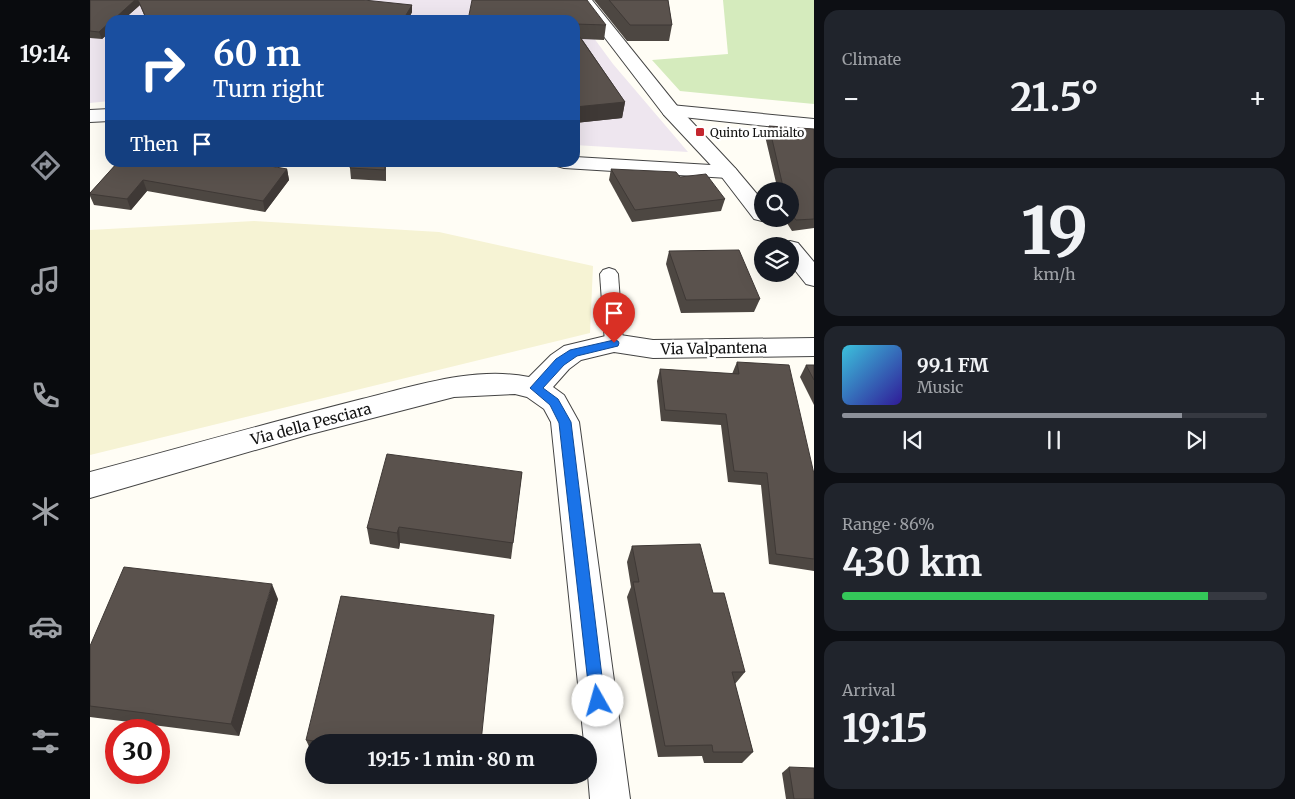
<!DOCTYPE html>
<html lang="en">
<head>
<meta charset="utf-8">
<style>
	body { margin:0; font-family:Merriweather,serif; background:#20242c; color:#f1f3f6; height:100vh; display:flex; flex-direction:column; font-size:19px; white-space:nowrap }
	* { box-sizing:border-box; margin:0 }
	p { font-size:16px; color:#9ea1a6 }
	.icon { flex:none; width:28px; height:28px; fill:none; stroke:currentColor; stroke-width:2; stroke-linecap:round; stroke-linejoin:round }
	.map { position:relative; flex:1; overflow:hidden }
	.details { display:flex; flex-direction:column; gap:10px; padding:10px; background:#0d0f14; width:481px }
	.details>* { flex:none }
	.guide { position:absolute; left:15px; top:15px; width:475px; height:152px; border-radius:15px; box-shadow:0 5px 20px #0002; background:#1a4fa0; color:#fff; overflow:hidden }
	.fabs { position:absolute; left:664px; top:182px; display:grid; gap:10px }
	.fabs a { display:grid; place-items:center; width:45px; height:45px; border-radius:50%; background:#171b24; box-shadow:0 5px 20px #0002; font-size:25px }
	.speed { position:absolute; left:15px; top:719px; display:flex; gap:10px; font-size:25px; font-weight:700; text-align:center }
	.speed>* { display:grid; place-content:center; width:65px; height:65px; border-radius:50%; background:#171b24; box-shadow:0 5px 20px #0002; line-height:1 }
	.speed .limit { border:8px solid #d22; background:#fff; color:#111 }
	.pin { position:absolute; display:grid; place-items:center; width:42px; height:42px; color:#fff; margin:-51px -21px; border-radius:50% 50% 50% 0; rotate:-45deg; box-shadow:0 0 5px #0007 }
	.pin .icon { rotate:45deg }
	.me { position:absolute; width:55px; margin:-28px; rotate:353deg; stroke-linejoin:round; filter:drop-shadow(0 0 4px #0008) }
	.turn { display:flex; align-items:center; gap:18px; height:105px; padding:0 25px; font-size:22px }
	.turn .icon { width:65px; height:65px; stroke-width:2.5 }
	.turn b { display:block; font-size:35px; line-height:42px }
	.then { display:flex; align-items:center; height:48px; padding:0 25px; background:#0003; gap:10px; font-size:19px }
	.big { font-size:38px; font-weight:700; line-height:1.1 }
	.details .tile { flex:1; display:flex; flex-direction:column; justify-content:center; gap:8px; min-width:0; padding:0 18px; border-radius:15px; background:#20242c }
	.details .dial { align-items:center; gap:0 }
	.dial b { font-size:65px; line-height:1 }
	.song { display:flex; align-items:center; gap:15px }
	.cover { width:60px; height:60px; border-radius:8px; background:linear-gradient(135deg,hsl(190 70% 55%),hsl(250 70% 35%)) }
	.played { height:5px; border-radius:2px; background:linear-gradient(90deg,#8c9099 80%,#363941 80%) }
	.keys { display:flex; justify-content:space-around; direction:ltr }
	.heat { display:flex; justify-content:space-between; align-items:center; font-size:28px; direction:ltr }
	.charge { height:8px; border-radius:4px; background:linear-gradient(90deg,#34c759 86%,#363941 0) }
	.trip { position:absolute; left:215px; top:734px; width:292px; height:50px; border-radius:25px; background:#171b24; box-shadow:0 5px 20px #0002; font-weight:700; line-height:50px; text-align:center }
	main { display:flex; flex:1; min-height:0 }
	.tab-bar { display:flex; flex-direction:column; width:90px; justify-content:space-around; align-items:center; background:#090b0e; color:#9ea1a6 }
	.tab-bar .icon { width:35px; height:35px }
	.tab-bar .active { color:#8c9099 }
	.tab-bar b { font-size:22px; color:#f1f3f6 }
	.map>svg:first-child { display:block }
	.industrial { fill:#eee6ef }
	.farmland { fill:#f6f3d4 }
	.green { fill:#d5ebbd }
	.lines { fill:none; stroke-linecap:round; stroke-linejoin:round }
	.service-casing { stroke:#444; stroke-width:2 }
	.minor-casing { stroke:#444; stroke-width:2 }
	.tertiary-casing { stroke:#444; stroke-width:2 }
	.service { fill:#fff; fill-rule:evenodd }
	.minor { fill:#fff; fill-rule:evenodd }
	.tertiary { fill:#fff; fill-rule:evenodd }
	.wall { fill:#4d4742 }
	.shaded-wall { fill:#3f3936 }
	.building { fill:#5a524d; stroke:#3f3936 }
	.route { fill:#1a73e8; stroke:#114b97 }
	.poi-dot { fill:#c4262e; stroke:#fff; stroke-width:2 }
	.labels { text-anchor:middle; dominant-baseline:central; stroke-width:5; stroke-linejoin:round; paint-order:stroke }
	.far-poi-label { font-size:12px; fill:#111; stroke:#fff; text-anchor:start }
	.street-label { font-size:15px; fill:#111; stroke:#fff }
</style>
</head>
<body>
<main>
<nav class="tab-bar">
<b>19:14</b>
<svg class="icon active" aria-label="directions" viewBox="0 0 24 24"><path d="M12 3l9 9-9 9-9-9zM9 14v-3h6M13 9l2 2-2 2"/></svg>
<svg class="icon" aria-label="music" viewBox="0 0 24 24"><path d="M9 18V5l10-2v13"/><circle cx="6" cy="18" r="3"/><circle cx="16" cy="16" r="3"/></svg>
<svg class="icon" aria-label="phone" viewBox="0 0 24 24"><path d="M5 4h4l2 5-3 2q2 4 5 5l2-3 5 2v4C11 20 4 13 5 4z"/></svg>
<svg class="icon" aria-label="climate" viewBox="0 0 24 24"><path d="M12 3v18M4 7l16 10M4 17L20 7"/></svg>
<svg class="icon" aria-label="car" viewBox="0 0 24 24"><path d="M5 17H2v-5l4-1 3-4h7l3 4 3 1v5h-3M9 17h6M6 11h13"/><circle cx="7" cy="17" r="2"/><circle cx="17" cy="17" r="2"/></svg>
<svg class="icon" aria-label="filters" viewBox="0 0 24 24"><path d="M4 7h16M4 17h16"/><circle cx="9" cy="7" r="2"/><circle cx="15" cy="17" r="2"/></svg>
</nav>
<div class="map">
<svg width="724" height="799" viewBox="0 0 724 799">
	<rect width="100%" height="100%" fill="#fffdf5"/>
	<polygon class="industrial" points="0,0 476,0 523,64 598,152 485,145 485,20 20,20 20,101 0,103"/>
	<polygon class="farmland" points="164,221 349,232 503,266 500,333 0,455 0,230"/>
	<polygon class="green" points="633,0 724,0 724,104 590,91 562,60 638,54"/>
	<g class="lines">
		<defs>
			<polygon id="service" points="519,268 525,270 528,274 533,343 531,348 524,350 517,348 515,343 510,274 513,270"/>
			<g id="minor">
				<polygon points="581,105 724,119 724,131 574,115 572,111 574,107"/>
				<polygon points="20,109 20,121 0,122 0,110"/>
				<polygon points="485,157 638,166 645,168 648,172 645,176 638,178 474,168 467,166 464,162 485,162"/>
				<path d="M524 334 563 340 724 338V356L563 358 524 352 491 360 479 369 463 387 474 395 489 422 540 799H500L498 775 499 742H494L461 422 454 409 437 397 425 394 364 397 217 435 0 498V472C90 448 181 422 272 399 325 386 384 366 439 377L461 355 474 346Z"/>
			</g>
			<g id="tertiary">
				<polygon points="486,0 502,0 588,107 645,168 672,200 672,219 680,219 672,221 664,219 631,176 574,115"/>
				<polygon points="700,241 708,243 724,262 724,286 716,284 700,264 700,246 690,246 692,243"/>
			</g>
		</defs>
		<use href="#service" class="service-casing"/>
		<use href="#minor" class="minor-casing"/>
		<use href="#tertiary" class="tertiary-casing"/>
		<use href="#service" class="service"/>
		<use href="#minor" class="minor"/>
		<use href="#tertiary" class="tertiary"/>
	</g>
	<g class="wall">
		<polygon points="0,0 322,5 322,12 318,20 56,20 50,5 33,20 20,20 20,32 12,39 0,38"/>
		<polygon points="504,0 578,0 582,25 579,41 537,41"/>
		<polygon points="485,20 516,25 514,40 492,39 535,102 532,118 485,123"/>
		<polygon points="679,126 724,129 724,228 702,231 695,220 694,219 700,219 700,191 688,191 675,136"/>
		<polygon points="28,162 197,169 199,180 175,212 57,191 41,210 4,205 0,196 0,193"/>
		<polygon points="262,162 296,162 296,181 261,179 260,168"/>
		<polygon points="521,169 590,177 635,199 631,211 542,222 519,180"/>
		<polygon points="579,251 670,299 664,312 591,313 576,264"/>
		<polygon points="647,362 724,474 724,571 679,564 671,485 638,482 631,425 571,421 567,381 570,369 642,374"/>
		<polygon points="716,365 724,365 724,405 710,377"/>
		<polygon points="432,472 421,559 310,543 309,549 280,544 277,528"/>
		<polygon points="542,546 623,593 655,672 645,684 663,752 652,763 614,763 612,756 568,757 537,597 541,587 537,562"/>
		<polygon points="188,599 149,736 0,717 0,646"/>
		<polygon points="216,740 392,742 224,742 224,751 221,751"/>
		<polygon points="699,767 724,799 696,799 692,773"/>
	</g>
	<g class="shaded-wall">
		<polygon points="45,0 48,0 50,5 33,20 23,20"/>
		<polygon points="322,5 322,12 318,20 313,20"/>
		<polygon points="20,22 20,32 12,39 9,32"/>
		<polygon points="535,102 532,118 485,123 485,107"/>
		<polygon points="197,169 199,180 175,212 173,201"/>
		<polygon points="53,180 57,191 41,210 37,199"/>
		<polygon points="309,527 310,543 309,549 307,533"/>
		<polygon points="182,584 188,599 149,736 141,724"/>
	</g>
	<g class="building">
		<polygon points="0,0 45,0 23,20 20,20 20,22 9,32 0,31"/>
		<polygon points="48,0 274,0 322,5 313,20 57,20"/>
		<polygon points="382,0 497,0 516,25 485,24 485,20 378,20"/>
		<polygon points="519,0 578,0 582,25 540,25"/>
		<polygon points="485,30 535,102 485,107"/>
		<polygon points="679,126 724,129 724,219 706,220 700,212 700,191 694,191"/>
		<polygon points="28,162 158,162 197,169 173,201 53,180 37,199 0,194 0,193"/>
		<polygon points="262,162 295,162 295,170 260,168"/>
		<polygon points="521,169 586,172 590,177 616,174 635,199 545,210"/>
		<polygon points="649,250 670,299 596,300 579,251"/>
		<polygon points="647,362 699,365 724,474 724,559 686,554 677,473 644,471 636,414 575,410 570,369 649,374"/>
		<polygon points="716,365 724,365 724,380"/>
		<polygon points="297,454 432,472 423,543 309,527 307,533 277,528"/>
		<polygon points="610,544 623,593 634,593 655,672 642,672 663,752 623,752 622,745 575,746 543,582 549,582 542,546"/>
		<polygon points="34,567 182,584 141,724 0,706 0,646"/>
		<polygon points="251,596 404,615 391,742 235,742 216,740"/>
		<polygon points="699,767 724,768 724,799 704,799"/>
	</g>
	<polygon class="route" points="524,340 528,341 529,343 528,346 487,356 474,365 453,388 468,399 481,422 515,701 513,706 508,709 502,706 500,701 469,423 460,405 440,388 466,359 480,350"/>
	<rect class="poi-dot" x="605" y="127" width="10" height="10" rx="2.5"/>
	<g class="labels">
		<g class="far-poi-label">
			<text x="620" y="132">Quinto Lumialto</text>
		</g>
		<g class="street-label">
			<text transform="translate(624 348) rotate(-1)">Via Valpantena</text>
			<text transform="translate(221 424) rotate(-15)">Via della Pesciara</text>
		</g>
	</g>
</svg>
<div class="fabs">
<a><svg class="icon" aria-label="search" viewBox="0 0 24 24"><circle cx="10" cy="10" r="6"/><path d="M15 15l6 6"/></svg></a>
<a><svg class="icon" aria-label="layers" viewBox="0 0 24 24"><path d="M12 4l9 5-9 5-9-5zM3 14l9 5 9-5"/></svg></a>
</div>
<div class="speed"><div class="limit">30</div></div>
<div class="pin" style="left:524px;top:343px;background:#d93025"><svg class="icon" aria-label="arrive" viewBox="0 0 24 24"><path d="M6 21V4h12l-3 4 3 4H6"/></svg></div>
<svg class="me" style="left:508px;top:701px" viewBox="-20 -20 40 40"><circle r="19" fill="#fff"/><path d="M0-13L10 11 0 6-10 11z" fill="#1a73e8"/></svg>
<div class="trip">19:15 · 1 min · 80 m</div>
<div class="guide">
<div class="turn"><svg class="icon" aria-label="right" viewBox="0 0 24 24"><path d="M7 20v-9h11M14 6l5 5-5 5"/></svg><div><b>60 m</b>Turn right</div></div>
<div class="then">Then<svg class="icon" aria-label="arrive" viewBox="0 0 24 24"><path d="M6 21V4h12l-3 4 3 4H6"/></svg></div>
</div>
</div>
<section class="details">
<div class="tile"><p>Climate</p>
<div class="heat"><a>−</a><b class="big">21.5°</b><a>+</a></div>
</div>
<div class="tile dial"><b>19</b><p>km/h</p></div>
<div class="tile">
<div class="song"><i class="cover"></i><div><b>99.1 FM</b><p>Music</p></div></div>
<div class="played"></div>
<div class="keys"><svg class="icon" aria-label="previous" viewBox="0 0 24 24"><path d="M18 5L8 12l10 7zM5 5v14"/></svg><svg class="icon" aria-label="pause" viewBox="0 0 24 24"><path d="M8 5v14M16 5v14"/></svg><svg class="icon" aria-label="next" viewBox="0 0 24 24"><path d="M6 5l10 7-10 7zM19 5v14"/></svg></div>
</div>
<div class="tile"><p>Range · 86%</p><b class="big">430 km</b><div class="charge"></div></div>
<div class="tile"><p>Arrival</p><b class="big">19:15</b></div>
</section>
</main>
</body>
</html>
